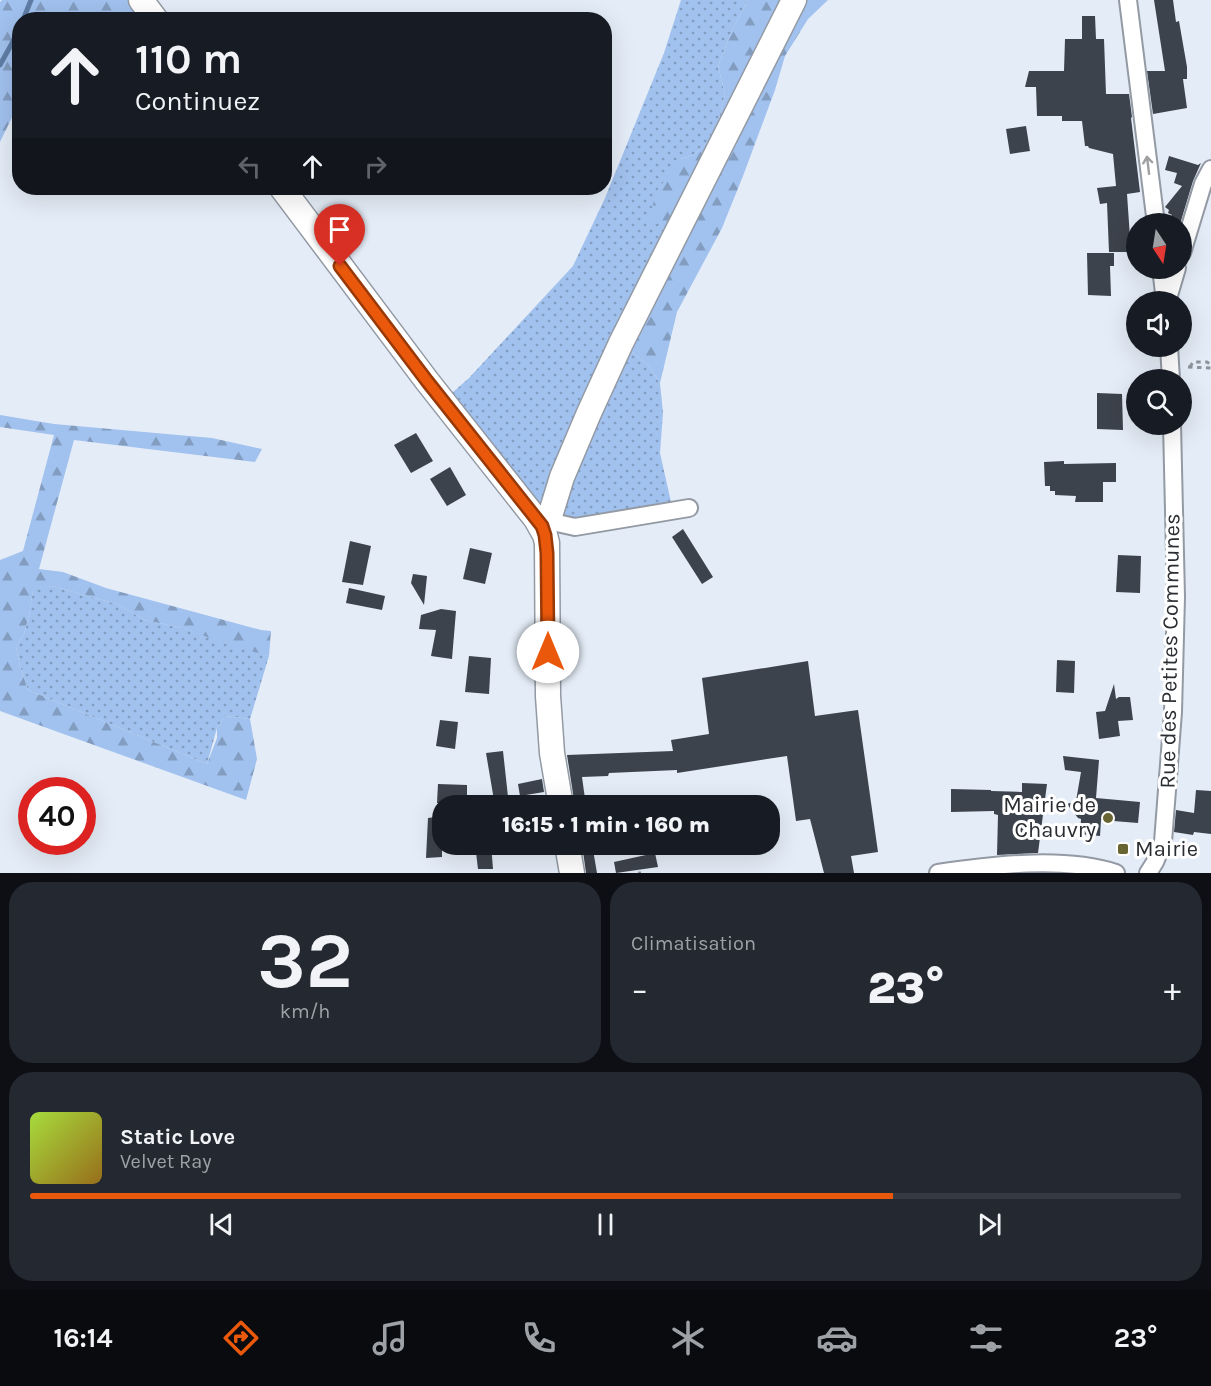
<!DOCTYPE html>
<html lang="fr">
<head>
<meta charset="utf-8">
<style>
	body { margin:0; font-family:Karla,sans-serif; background:#242831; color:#f1f3f6; height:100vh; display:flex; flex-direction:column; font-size:22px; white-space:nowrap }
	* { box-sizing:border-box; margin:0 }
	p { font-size:20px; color:#9ea1a6 }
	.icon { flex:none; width:33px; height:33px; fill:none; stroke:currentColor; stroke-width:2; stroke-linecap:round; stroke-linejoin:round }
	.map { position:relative; height:873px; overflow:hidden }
	.details { display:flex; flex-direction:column; gap:9px; padding:9px; background:#0d0f14; flex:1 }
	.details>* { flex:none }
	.guide { position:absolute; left:12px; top:12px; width:600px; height:183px; border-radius:24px; box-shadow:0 6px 24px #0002; background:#171b24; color:#f1f3f6; overflow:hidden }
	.needle { width:39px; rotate:168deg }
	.fabs { position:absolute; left:1126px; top:213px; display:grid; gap:12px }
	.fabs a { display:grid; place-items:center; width:66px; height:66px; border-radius:50%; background:#171b24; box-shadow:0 6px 24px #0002; font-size:30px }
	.speed { position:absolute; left:18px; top:777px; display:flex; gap:12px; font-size:30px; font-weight:700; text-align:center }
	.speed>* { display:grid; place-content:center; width:78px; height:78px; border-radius:50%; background:#171b24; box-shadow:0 6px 24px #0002; line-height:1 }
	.speed .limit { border:9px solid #d22; background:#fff; color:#111 }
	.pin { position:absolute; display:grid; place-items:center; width:51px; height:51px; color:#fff; margin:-62px -26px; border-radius:50% 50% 50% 0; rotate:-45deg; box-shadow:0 0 6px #0007 }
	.pin .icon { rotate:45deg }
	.me { position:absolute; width:66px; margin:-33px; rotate:0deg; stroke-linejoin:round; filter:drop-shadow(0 0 4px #0008) }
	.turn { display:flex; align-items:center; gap:21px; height:126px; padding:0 24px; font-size:27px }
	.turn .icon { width:78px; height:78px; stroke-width:2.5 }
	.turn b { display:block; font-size:42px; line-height:51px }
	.lanes { display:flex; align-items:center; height:57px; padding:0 24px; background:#0003; justify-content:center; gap:30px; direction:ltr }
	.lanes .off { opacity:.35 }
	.big { font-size:45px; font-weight:800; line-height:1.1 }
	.details .card { flex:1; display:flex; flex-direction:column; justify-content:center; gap:9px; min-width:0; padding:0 21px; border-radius:24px; background:#242831 }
	.details .dial { align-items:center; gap:0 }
	.dial b { font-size:78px; line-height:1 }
	.song { display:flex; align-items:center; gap:18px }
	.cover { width:72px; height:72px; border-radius:9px; background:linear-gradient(135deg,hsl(80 70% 55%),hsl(40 70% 35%)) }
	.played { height:6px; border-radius:3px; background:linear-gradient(90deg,#ea580c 75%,#363941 75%) }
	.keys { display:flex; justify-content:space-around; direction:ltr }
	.heat { display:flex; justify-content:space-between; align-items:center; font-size:33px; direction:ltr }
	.details .tiles { flex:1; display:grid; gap:9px; grid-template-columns:1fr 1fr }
	.card:last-child { grid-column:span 2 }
	.trip { position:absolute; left:432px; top:795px; width:348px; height:60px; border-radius:24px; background:#171b24; box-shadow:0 6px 24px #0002; font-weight:800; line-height:60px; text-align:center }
	.menu { display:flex; height:96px; justify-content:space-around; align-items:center; background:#090b0e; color:#9ea1a6 }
	.menu .icon { width:42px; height:42px }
	.menu .on { color:#ea580c }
	.menu b { font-size:27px; color:#f1f3f6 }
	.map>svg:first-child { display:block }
	.grass { fill:url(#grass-dots) }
	.forest { fill:url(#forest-firs) }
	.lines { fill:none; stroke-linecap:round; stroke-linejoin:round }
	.stream { stroke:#5f7da5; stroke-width:5 }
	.building { fill:#3d434c }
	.street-casing { stroke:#939aa4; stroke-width:20 }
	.secondary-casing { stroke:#939aa4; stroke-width:27 }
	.path { stroke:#8e949c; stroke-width:3; stroke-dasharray:4.5 4.5; stroke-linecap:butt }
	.street { stroke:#fff; stroke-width:16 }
	.secondary { stroke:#fff; stroke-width:24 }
	.oneway { stroke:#9fa0a2 }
	.route-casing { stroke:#983908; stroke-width:15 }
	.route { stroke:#ea580c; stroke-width:10 }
	.poi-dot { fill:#686532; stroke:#fff; stroke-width:2 }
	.labels { text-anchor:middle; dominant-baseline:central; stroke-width:6; stroke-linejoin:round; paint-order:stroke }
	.street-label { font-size:22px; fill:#2a2d31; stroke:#fff }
	.poi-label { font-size:22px; fill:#2a2d31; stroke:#fff; text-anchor:end }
</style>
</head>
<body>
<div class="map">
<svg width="1211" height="873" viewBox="0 0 1211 873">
	<defs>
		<pattern id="grass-dots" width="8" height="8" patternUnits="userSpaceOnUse" patternTransform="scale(1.5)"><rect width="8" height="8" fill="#a1c1ee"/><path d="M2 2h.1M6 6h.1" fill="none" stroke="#839dc1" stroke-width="1.8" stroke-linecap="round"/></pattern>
		<pattern id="forest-firs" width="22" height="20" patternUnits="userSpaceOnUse" patternTransform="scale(1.5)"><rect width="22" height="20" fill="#a1c1ee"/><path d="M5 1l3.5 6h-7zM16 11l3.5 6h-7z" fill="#839dc1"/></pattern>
	</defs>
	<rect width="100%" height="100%" fill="#e4ecf7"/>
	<g class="grass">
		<polygon points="681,0 748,0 733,28 718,66 725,94 715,135 694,155 681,159 660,222 666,233 621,343 649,366 660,383 663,413 660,453 673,511 546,528 443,401 469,378 573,266 605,198 664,53"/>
		<polygon points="52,586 117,604 145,620 187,629 269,656 250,719 225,716 217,728 207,764 28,690 20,666 16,647 24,634 29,615 33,590"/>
	</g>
	<g class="forest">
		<polygon points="2,0 141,0 156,19 20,20 19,103 0,142 0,2"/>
		<polygon points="748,0 828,0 808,19 785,56 775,90 743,176 722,228 677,312 660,383 649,366 621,343 666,233 660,222 649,221 656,192 681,159 694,155 715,135 725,94 718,66 733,28"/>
		<polygon points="0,415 54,424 212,438 262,449 255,462 74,440 39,569 63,572 106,588 261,630 271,631 269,656 220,642 187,629 145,620 117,604 52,586 33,591 29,615 24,634 16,647 20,666 28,690 207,764 217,738 217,728 225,716 250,719 257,759 246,800 0,711 0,560 23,551 54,435 0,427"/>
	</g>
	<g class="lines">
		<g class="stream">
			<polyline points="23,20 31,0"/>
			<polyline points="0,65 11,45 20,27"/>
		</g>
	</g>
	<g class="building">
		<polygon points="1154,0 1173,0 1176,22 1179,21 1187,67 1187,79 1183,79 1187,108 1153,114 1147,71 1165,71"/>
		<polygon points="1082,16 1095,16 1096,39 1104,39 1106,94 1129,94 1132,117 1131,118 1140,192 1127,194 1131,252 1109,252 1107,203 1100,204 1097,188 1116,186 1113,154 1089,148 1088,146 1085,146 1082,121 1062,121 1062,116 1037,116 1036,87 1025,87 1029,71 1064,71 1065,39 1082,39"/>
		<polygon points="1026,126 1030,151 1010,154 1006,129"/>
		<polygon points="1169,156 1198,165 1201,163 1193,181 1180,224 1169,224 1172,215 1168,213 1169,210 1165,207 1182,186 1174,183 1177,173 1165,170"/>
		<polygon points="1087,253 1114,253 1114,266 1110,266 1111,296 1088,295"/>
		<polygon points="1097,393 1122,394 1123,430 1097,429"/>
		<polygon points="416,433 433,461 411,473 394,445"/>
		<polygon points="1064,461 1064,464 1116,463 1116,482 1103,482 1103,502 1075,502 1076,496 1055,495 1055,491 1050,491 1050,486 1045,486 1044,462"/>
		<polygon points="450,467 466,495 447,506 430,479"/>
		<polygon points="683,529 713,577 702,584 672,537"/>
		<polygon points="350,541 371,546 363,585 342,582"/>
		<polygon points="470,548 492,553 485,584 463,579"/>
		<polygon points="1118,555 1141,556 1140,593 1116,592"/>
		<polygon points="413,574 427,576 424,605 411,583"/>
		<polygon points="349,588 385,596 382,610 346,603"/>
		<polygon points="441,609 456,611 452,659 431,656 436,630 419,629 421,615"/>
		<polygon points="469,656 491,658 489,694 465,692"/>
		<polygon points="1057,660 1075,661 1074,693 1056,692"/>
		<polygon points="808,661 815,716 858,710 878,852 851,856 854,873 824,873 810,819 796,821 787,756 677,773 677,770 609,773 608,776 582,777 586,806 575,806 567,755 673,751 671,740 709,734 702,678"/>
		<polygon points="1114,684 1116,699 1119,697 1130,697 1133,720 1118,721 1120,736 1099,739 1096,712 1105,711"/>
		<polygon points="440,720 458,722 455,749 436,746"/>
		<polygon points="503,751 509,806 495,806 486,753"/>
		<polygon points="1063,756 1099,760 1096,798 1140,802 1138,823 1101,820 1100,836 1080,834 1081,819 1078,818 1067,804 1076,801 1081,772 1065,770"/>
		<polygon points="542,779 544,792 520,796 518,784"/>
		<polygon points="1022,783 1047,784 1038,853 997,855 998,815 994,814 994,811 951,812 951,789 991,790 991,791 1022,792"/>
		<polygon points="438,784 467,785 467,804 437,803"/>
		<polygon points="1196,790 1211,791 1211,834 1194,832 1193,835 1174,832 1176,810 1194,813"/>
		<polygon points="442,816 442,857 426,858 428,818"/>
		<polygon points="475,844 491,844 493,869 478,869"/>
		<polygon points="582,844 592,844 597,873 586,873"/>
		<polygon points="655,853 658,867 616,873 614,862"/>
	</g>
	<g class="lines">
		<defs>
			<g id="street">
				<polyline points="1128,0 1156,224"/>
				<polyline points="1182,253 1203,184 1211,169"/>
				<polyline points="1161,268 1165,301"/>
				<polyline points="1167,302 1177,268"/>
				<polyline points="1169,346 1171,380"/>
				<polyline points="542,526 557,523 575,527 689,508"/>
				<path d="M938 873C991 865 1064 856 1116 873"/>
				<polyline points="1148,873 1155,862 1163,842 1173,712 1176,597 1172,424"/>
			</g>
			<g id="secondary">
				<polyline points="141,0 156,20"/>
				<polyline points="282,188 427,381 536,519 545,535 547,543 548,696 552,753 561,806"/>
				<polyline points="542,526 550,516 562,477 589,413 621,343 794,0"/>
				<polyline points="567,844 572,873"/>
			</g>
		</defs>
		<use href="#street" class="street-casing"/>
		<use href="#secondary" class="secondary-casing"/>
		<g class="path">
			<polyline points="1188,367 1211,368"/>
			<polyline points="1190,367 1193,362 1207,362 1211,365"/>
			<polyline points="638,873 641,873"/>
		</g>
		<use href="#street" class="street"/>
		<use href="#secondary" class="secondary"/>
	</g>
	<defs><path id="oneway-shaft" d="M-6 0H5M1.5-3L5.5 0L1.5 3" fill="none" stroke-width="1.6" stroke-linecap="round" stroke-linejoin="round" transform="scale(1.5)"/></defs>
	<use class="oneway" href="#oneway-shaft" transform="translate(1148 165) rotate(-97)"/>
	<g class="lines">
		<defs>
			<polyline id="route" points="340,266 427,381 542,526 545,535 547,553 548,652"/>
		</defs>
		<use href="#route" class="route-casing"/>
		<use href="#route" class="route"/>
	</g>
	<g class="poi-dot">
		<circle cx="1108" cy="818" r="6"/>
		<rect x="1117" y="843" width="12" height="12" rx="3"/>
	</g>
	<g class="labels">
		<g class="street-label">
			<text transform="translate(1170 651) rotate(-89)">Rue des Petites Communes</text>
		</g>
		<g class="poi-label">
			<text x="1096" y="805">Mairie de<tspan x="1096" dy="25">Chauvry</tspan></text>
			<text x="1135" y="849" text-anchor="start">Mairie</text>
		</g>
	</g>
</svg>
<div class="fabs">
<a><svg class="needle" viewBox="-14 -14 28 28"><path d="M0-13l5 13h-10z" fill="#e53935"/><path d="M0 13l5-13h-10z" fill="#9ea1a6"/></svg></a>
<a><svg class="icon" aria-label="sound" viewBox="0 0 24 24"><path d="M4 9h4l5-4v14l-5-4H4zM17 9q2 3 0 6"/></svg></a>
<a><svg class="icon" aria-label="search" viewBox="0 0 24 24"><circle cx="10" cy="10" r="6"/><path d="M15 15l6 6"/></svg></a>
</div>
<div class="speed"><div class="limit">40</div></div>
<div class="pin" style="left:340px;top:266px;background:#d93025"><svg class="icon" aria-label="arrive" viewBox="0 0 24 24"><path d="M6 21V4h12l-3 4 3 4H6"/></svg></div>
<svg class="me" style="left:548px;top:652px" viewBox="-20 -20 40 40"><circle r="19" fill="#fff"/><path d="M0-13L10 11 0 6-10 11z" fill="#ea580c"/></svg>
<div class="trip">16:15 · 1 min · 160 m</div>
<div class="guide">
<div class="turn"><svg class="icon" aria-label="ahead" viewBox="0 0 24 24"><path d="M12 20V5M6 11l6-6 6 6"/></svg><div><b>110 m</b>Continuez</div></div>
<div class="lanes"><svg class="icon off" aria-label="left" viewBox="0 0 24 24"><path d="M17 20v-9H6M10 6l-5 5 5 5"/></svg><svg class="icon" aria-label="ahead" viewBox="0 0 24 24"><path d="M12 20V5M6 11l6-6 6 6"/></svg><svg class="icon off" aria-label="right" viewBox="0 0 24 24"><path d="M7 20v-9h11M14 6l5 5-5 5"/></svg></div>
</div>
</div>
<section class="details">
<div class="tiles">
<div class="card dial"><b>32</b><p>km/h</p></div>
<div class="card"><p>Climatisation</p>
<div class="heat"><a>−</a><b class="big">23°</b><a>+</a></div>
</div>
<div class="card">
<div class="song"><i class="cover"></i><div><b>Static Love</b><p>Velvet Ray</p></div></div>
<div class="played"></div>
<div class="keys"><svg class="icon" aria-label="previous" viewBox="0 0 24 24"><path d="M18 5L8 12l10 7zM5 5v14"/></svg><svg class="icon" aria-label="pause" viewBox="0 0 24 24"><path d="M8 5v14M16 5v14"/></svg><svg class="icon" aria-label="next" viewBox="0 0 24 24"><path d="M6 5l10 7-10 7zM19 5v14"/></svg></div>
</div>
</div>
</section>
<nav class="menu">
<b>16:14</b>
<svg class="icon on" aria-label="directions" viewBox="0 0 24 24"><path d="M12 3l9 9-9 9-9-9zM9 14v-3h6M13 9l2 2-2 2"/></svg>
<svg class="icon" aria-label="music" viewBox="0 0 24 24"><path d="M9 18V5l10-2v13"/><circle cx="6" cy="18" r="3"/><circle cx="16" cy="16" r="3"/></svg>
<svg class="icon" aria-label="phone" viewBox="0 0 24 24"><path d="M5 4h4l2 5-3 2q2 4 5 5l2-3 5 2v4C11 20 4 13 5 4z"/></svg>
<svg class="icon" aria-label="climate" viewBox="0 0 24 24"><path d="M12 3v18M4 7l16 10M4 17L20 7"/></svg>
<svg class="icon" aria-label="car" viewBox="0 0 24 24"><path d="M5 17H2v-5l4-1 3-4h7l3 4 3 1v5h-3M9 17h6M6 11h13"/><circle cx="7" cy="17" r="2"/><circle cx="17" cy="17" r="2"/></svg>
<svg class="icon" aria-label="filters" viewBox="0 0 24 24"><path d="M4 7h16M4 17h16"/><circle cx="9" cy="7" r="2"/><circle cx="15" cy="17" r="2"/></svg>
<b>23°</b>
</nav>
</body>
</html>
